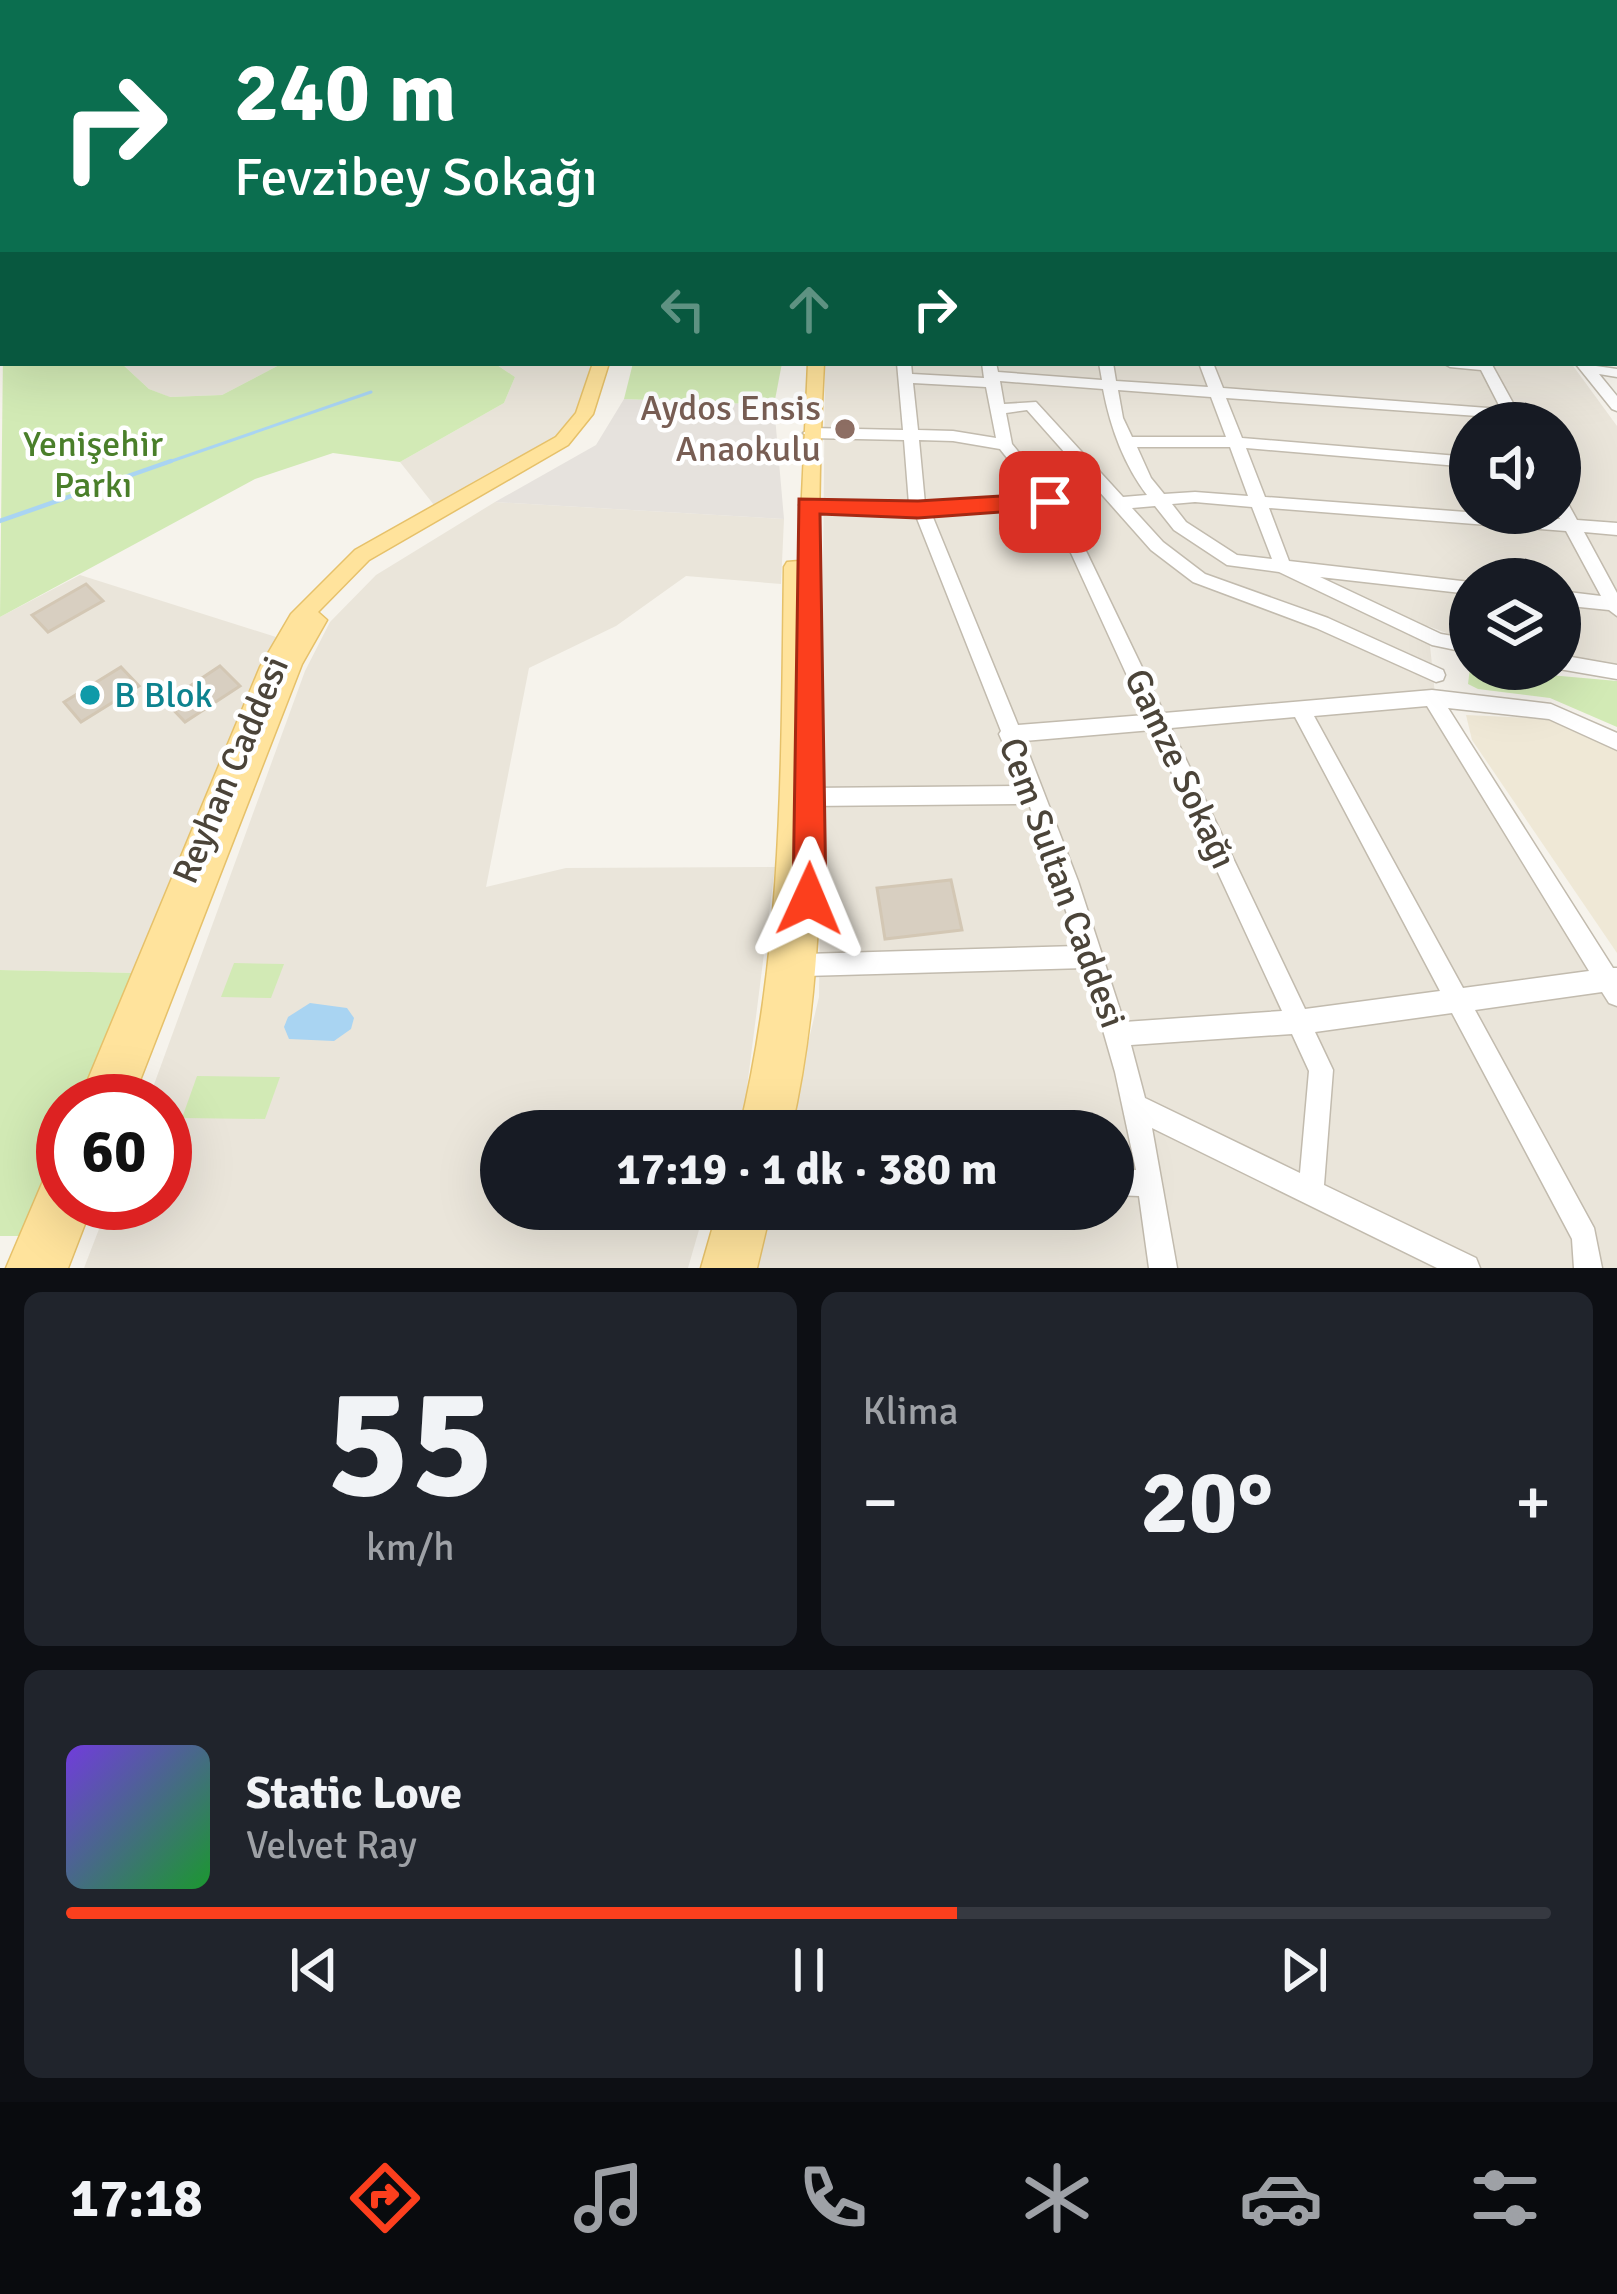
<!DOCTYPE html>
<html lang="tr">
<head>
<meta charset="utf-8">
<style>
	body { margin:0; font-family:Signika,sans-serif; background:#20242c; color:#f1f3f6; height:100vh; display:flex; flex-direction:column; font-size:45px; white-space:nowrap }
	* { box-sizing:border-box; margin:0 }
	p { font-size:39px; color:#9ea1a6 }
	.icon { flex:none; width:66px; height:66px; fill:none; stroke:currentColor; stroke-width:2; stroke-linecap:round; stroke-linejoin:round }
	.map { position:relative; height:1268px; overflow:hidden }
	.side { display:flex; flex-direction:column; gap:24px; padding:24px; background:#0d0f14; flex:1 }
	.side>* { flex:none }
	.hud { position:absolute; left:0px; top:0px; width:1617px; height:366px; box-shadow:0 12px 48px #0002; background:#0b6e4f; color:#fff; overflow:hidden }
	.buttons { position:absolute; left:1449px; top:402px; display:grid; gap:24px }
	.buttons a { display:grid; place-items:center; width:132px; height:132px; border-radius:50%; background:#171b24; box-shadow:0 12px 48px #0002; font-size:60px }
	.speed { position:absolute; left:36px; top:1074px; display:flex; gap:24px; font-size:60px; font-weight:700; text-align:center }
	.speed>* { display:grid; place-content:center; width:156px; height:156px; border-radius:50%; background:#171b24; box-shadow:0 12px 48px #0002; line-height:1 }
	.speed .limit { border:18px solid #d22; background:#fff; color:#111 }
	.pin { position:absolute; display:grid; place-items:center; width:102px; height:102px; color:#fff; margin:-51px; border-radius:24px; box-shadow:0 6px 18px #0006 }
	.me { position:absolute; width:132px; margin:-66px; rotate:1deg; stroke-linejoin:round; filter:drop-shadow(0 0 9px #0008) }
	.turn { display:flex; align-items:center; gap:42px; height:252px; padding:0 36px; font-size:54px }
	.turn .icon { width:156px; height:156px; stroke-width:2.5 }
	.turn b { display:block; font-size:84px; line-height:102px }
	.lanes { display:flex; align-items:center; height:114px; padding:0 36px; background:#0003; justify-content:center; gap:60px; direction:ltr }
	.lanes .off { opacity:.35 }
	.big { font-size:90px; font-weight:800; line-height:1.1 }
	.side .card { flex:1; display:flex; flex-direction:column; justify-content:center; gap:18px; min-width:0; padding:0 42px; border-radius:18px; background:#20242c }
	.side .dial { align-items:center; gap:0 }
	.dial b { font-size:156px; line-height:1 }
	.song { display:flex; align-items:center; gap:36px }
	.cover { width:144px; height:144px; border-radius:18px; background:linear-gradient(135deg,hsl(260 70% 55%),hsl(130 70% 35%)) }
	.played { height:12px; border-radius:6px; background:linear-gradient(90deg,#fc3f1d 60%,#363941 60%) }
	.keys { display:flex; justify-content:space-around; direction:ltr }
	.heat { display:flex; justify-content:space-between; align-items:center; font-size:66px; direction:ltr }
	.side .tiles { flex:1; display:grid; gap:24px; grid-template-columns:1fr 1fr }
	.card:last-child { grid-column:span 2 }
	.trip { position:absolute; left:480px; top:1110px; width:654px; height:120px; border-radius:60px; background:#171b24; box-shadow:0 12px 48px #0002; font-weight:800; line-height:120px; text-align:center }
	.dock { display:flex; height:192px; justify-content:space-around; align-items:center; background:#090b0e; color:#9ea1a6 }
	.dock .icon { width:84px; height:84px }
	.dock .current { color:#fc3f1d }
	.dock b { font-size:54px; color:#f1f3f6 }
	.map>svg:first-child { display:block }
	.residential { fill:#eae5da; fill-rule:evenodd }
	.industrial { fill:#e6e2dd }
	.education { fill:#efe8d6 }
	.green { fill:#d2eab5 }
	.water { fill:#a9d4f2 }
	.lines { fill:none; stroke-linecap:round; stroke-linejoin:round }
	.stream-far1 { stroke:#a9d4f2; stroke-width:3 }
	.stream { stroke:#a9d4f2; stroke-width:4.5 }
	.building { fill:#d8cfc1; stroke:#d3c7b4; stroke-width:3 }
	.minor-casing { stroke:#c2bbae; stroke-width:3 }
	.major-casing { stroke:#e6c16a; stroke-width:3 }
	.minor { fill:#fff; fill-rule:evenodd }
	.major { fill:#ffe39c; fill-rule:evenodd }
	.route { fill:#fc3f1d; stroke:#a42913; stroke-width:3 }
	.education-dot { fill:#8d6e63; stroke:#fff; stroke-width:4.5 }
	.culture-dot { fill:#0f9aa8; stroke:#fff; stroke-width:4.5 }
	.labels { text-anchor:middle; dominant-baseline:central; stroke-width:9; stroke-linejoin:round; paint-order:stroke }
	.education-label { font-size:36px; fill:#785e54; stroke:#fff; text-anchor:end }
	.park-label { font-size:36px; fill:#4a7f2a; stroke:#fff }
	.culture-label { font-size:36px; fill:#0d838f; stroke:#fff; text-anchor:start }
	.street-label { font-size:36px; fill:#4b4439; stroke:#fff }
</style>
</head>
<body>
<div class="map">
<svg width="1617" height="1268" viewBox="0 0 1617 1268">
	<rect width="100%" height="100%" fill="#f6f3ec"/>
	<g class="residential">
		<polygon points="854,0 1435,0 854,3"/>
		<polygon points="121,363 283,363 222,395 169,397 149,389"/>
		<polygon points="494,363 594,363 575,417 555,439 434,505 400,462 504,403 515,377"/>
		<path d="M825 363H1571L1617 426V667L1560 659V579H1470V642L1428 626 1437 714 1617 990V1268H755L769 1209H1113V1131H787L819 997ZM1470 423H1560V513H1470Z"/>
		<polygon points="495,502 784,519 781,584 686,576 616,626 529,668 486,887 566,868 775,867 744,1111 736,1131 501,1131 501,1209 705,1209 688,1268 84,1268 109,1203 165,1203 165,1101 148,1101 305,671 330,622 376,575"/>
		<polygon points="80,575 276,637 135,973 0,970 0,617"/>
	</g>
	<polygon class="industrial" points="624,399 774,405 784,519 495,502 596,445"/>
	<polygon class="education" points="1466,715 1550,719 1617,750 1617,953 1472,740"/>
	<g class="green">
		<polygon points="3,353 3,363 121,363 149,389 170,397 222,395 283,363 494,363 515,377 504,403 400,462 333,453 255,479 0,617"/>
		<polygon points="633,363 782,363 774,405 624,399"/>
		<polygon points="1470,668 1617,681 1617,727 1550,698 1478,689 1468,684"/>
		<polygon points="234,963 284,964 271,998 221,997"/>
		<polygon points="0,970 135,973 81,1101 63,1101 63,1144 24,1236 0,1236"/>
		<polygon points="197,1076 280,1077 265,1119 182,1118"/>
	</g>
	<polygon class="water" points="310,1003 347,1008 354,1018 351,1029 334,1041 289,1039 284,1027 288,1017"/>
	<g class="lines">
		<g class="stream-far1">
			<polyline points="401,3 412,0"/>
			<polyline points="163,464 371,392"/>
		</g>
		<polyline class="stream" points="0,521 171,461"/>
	</g>
	<g class="building">
		<polygon points="86,584 103,601 48,632 32,615"/>
		<polygon points="220,666 240,686 185,722 166,702"/>
		<polygon points="121,667 139,686 81,722 64,702"/>
		<polygon points="951,880 962,930 885,939 877,888"/>
	</g>
	<g class="lines">
		<defs>
			<g id="minor">
				<polygon points="866,0 875,0 873,3 864,3"/>
				<polygon points="941,0 950,0 948,3 939,3"/>
				<polygon points="990,0 999,0 997,3 988,3"/>
				<polygon points="1051,0 1059,0 1057,3 1049,3"/>
				<polygon points="1095,0 1103,0 1102,3 1094,3"/>
				<polygon points="1150,0 1158,0 1157,3 1149,3"/>
				<polygon points="1180,0 1206,0 1212,3 1187,3"/>
				<polygon points="1239,0 1247,0 1246,3 1238,3"/>
				<polygon points="1271,0 1279,0 1281,3 1273,3"/>
				<polygon points="1296,0 1306,0 1308,3 1298,3"/>
				<polygon points="1336,0 1346,0 1348,3 1338,3"/>
				<polygon points="1438,0 1447,0 1447,1 1440,3"/>
				<polygon points="1519,0 1541,0 1547,3 1525,3"/>
				<rect x="1595" y="0" width="8" height="3"/>
				<polygon points="1614,9 1617,10 1617,16 1614,15"/>
				<rect x="0" y="12" width="3" height="6"/>
				<rect x="1614" y="26" width="3" height="6"/>
				<rect x="1614" y="42" width="3" height="6"/>
				<polygon points="1614,62 1617,63 1617,69 1614,68"/>
				<polygon points="1614,94 1617,95 1617,104 1614,103"/>
				<rect x="1614" y="111" width="3" height="6"/>
				<rect x="1614" y="179" width="3" height="10"/>
				<rect x="1614" y="200" width="3" height="8"/>
				<polygon points="0,266 3,267 3,275 0,274"/>
				<polygon points="1614,281 1617,282 1617,294 1614,293"/>
				<polygon points="1614,327 1617,328 1617,336 1614,335"/>
				<polygon points="3,332 3,341 0,342 0,333"/>
				<path d="M897 363H911L912 374 984 378 982 363H996L998 372 1102 380 1099 363H1113L1116 381 1208 387 1199 363H1213L1223 388 1501 409 1481 370 1450 367 1443 363H1491L1519 414V422H1509L1506 418 1226 398 1242 438 1470 457V467L1246 448 1265 497 1560 519 1557 513H1560V498L1566 500 1577 520 1617 523V535L1584 532 1617 593V616L1609 610 1560 605V591L1601 596 1566 531 1269 508 1289 561 1470 582V594L1320 577 1441 634 1470 639V653L1432 645 1279 572 1227 565 1174 530 1155 506 1132 508 1163 542 1205 574 1328 618 1443 670 1445 675 1443 680 1436 682 1316 628 1193 582 1151 550 1027 410 1006 413 1012 444 1056 498 1087 553 1164 713 1432 690 1551 704 1617 733V750L1549 719 1448 708 1613 968H1617V1006L1609 1003 1602 992 1475 1010 1594 1228 1602 1268H1574L1572 1239 1452 1013 1315 1032 1333 1070 1324 1185 1476 1258 1480 1268H1437L1152 1128 1177 1268H1149L1139 1196 1113 1195V1169L1136 1170 1115 1072 1085 968 805 976 797 973 794 965 797 957 805 954 1078 946 1029 804 809 806 802 803 799 797 802 791 809 788 1022 786 999 734 1001 731 916 516 807 511 799 505 807 499 909 504 904 440 811 438 803 433 811 428 903 430ZM1000 381 1103 389C1110 426 1124 465 1147 495L1123 497 1036 402 1004 404ZM913 383 986 387 996 438 953 431 918 430ZM1118 390 1211 397 1226 437H1132L1123 418ZM919 440 953 441 1000 449 1038 497 925 504ZM1137 447H1230L1248 496 1195 492 1164 494 1151 478ZM1195 502 1252 507 1272 559 1237 555 1186 522 1172 504ZM1045 508 1071 553 1145 715 1018 725 932 515ZM1427 706 1589 971 1463 988 1314 716ZM1295 717 1440 991 1305 1009 1171 728ZM1152 730 1282 1011 1124 1022 1078 881 1024 741ZM1292 1034 1309 1071 1300 1173 1145 1098 1131 1045Z"/>
				<polygon points="1575,363 1617,369 1617,377 1599,374 1617,396 1617,411 1612,409"/>
				<polygon points="1560,655 1617,665 1617,679 1559,669"/>
			</g>
			<g id="major">
				<polygon points="841,0 851,0 852,3 842,3"/>
				<polygon points="0,80 3,81 3,89 0,88"/>
				<polygon points="593,363 609,363 593,414 568,445 369,560 318,612 327,620 302,664 132,1101 79,1101 260,667 291,614 355,550 556,437 576,413"/>
				<path d="M808 363H824C818 473 818 583 820 693 822 841 824 986 791 1131H739C784 943 781 759 784 567L787 562 799 561Z"/>
				<polygon points="63,1156 63,1203 93,1203 68,1268 6,1268 52,1160"/>
				<polygon points="718,1209 771,1209 757,1268 701,1268"/>
			</g>
		</defs>
		<use href="#minor" class="minor-casing"/>
		<use href="#major" class="major-casing"/>
		<use href="#minor" class="minor"/>
		<use href="#major" class="major"/>
	</g>
	<polygon class="route" points="1050,493 1062,502 1058,508 918,518 820,514 826,899 821,910 809,914 797,910 793,899 799,499 918,501"/>
	<circle class="education-dot" cx="845" cy="429" r="12"/>
	<circle class="culture-dot" cx="90" cy="695" r="12"/>
	<g class="labels">
		<g class="education-label">
			<text x="821" y="408">Aydos Ensis<tspan x="821" dy="41">Anaokulu</tspan></text>
		</g>
		<g class="park-label">
			<text x="93" y="444">Yenişehir<tspan x="93" dy="41">Parkı</tspan></text>
		</g>
		<g class="culture-label">
			<text x="114" y="695">B Blok</text>
		</g>
		<g class="street-label">
			<text transform="translate(1180 769) rotate(65)">Gamze Sokağı</text>
			<text transform="translate(231 770) rotate(-67)">Reyhan Caddesi</text>
			<text transform="translate(1062 883) rotate(70)">Cem Sultan Caddesi</text>
		</g>
	</g>
</svg>
<div class="buttons">
<a><svg class="icon" aria-label="sound" viewBox="0 0 24 24"><path d="M4 9h4l5-4v14l-5-4H4zM17 9q2 3 0 6"/></svg></a>
<a><svg class="icon" aria-label="layers" viewBox="0 0 24 24"><path d="M12 4l9 5-9 5-9-5zM3 14l9 5 9-5"/></svg></a>
</div>
<div class="speed"><div class="limit">60</div></div>
<div class="pin" style="left:1050px;top:502px;background:#d93025"><svg class="icon" aria-label="arrive" viewBox="0 0 24 24"><path d="M6 21V4h12l-3 4 3 4H6"/></svg></div>
<svg class="me" style="left:809px;top:899px" viewBox="-20 -20 40 40"><path d="M0-17L14 15 0 8-14 15z" fill="#fc3f1d" stroke="#fff" stroke-width="4"/></svg>
<div class="trip">17:19 · 1 dk · 380 m</div>
<div class="hud">
<div class="turn"><svg class="icon" aria-label="right" viewBox="0 0 24 24"><path d="M7 20v-9h11M14 6l5 5-5 5"/></svg><div><b>240 m</b>Fevzibey Sokağı</div></div>
<div class="lanes"><svg class="icon off" aria-label="left" viewBox="0 0 24 24"><path d="M17 20v-9H6M10 6l-5 5 5 5"/></svg><svg class="icon off" aria-label="ahead" viewBox="0 0 24 24"><path d="M12 20V5M6 11l6-6 6 6"/></svg><svg class="icon" aria-label="right" viewBox="0 0 24 24"><path d="M7 20v-9h11M14 6l5 5-5 5"/></svg></div>
</div>
</div>
<section class="side">
<div class="tiles">
<div class="card dial"><b>55</b><p>km/h</p></div>
<div class="card"><p>Klima</p>
<div class="heat"><a>−</a><b class="big">20°</b><a>+</a></div>
</div>
<div class="card">
<div class="song"><i class="cover"></i><div><b>Static Love</b><p>Velvet Ray</p></div></div>
<div class="played"></div>
<div class="keys"><svg class="icon" aria-label="previous" viewBox="0 0 24 24"><path d="M18 5L8 12l10 7zM5 5v14"/></svg><svg class="icon" aria-label="pause" viewBox="0 0 24 24"><path d="M8 5v14M16 5v14"/></svg><svg class="icon" aria-label="next" viewBox="0 0 24 24"><path d="M6 5l10 7-10 7zM19 5v14"/></svg></div>
</div>
</div>
</section>
<nav class="dock">
<b>17:18</b>
<svg class="icon current" aria-label="directions" viewBox="0 0 24 24"><path d="M12 3l9 9-9 9-9-9zM9 14v-3h6M13 9l2 2-2 2"/></svg>
<svg class="icon" aria-label="music" viewBox="0 0 24 24"><path d="M9 18V5l10-2v13"/><circle cx="6" cy="18" r="3"/><circle cx="16" cy="16" r="3"/></svg>
<svg class="icon" aria-label="phone" viewBox="0 0 24 24"><path d="M5 4h4l2 5-3 2q2 4 5 5l2-3 5 2v4C11 20 4 13 5 4z"/></svg>
<svg class="icon" aria-label="climate" viewBox="0 0 24 24"><path d="M12 3v18M4 7l16 10M4 17L20 7"/></svg>
<svg class="icon" aria-label="car" viewBox="0 0 24 24"><path d="M5 17H2v-5l4-1 3-4h7l3 4 3 1v5h-3M9 17h6M6 11h13"/><circle cx="7" cy="17" r="2"/><circle cx="17" cy="17" r="2"/></svg>
<svg class="icon" aria-label="filters" viewBox="0 0 24 24"><path d="M4 7h16M4 17h16"/><circle cx="9" cy="7" r="2"/><circle cx="15" cy="17" r="2"/></svg>
</nav>
</body>
</html>
